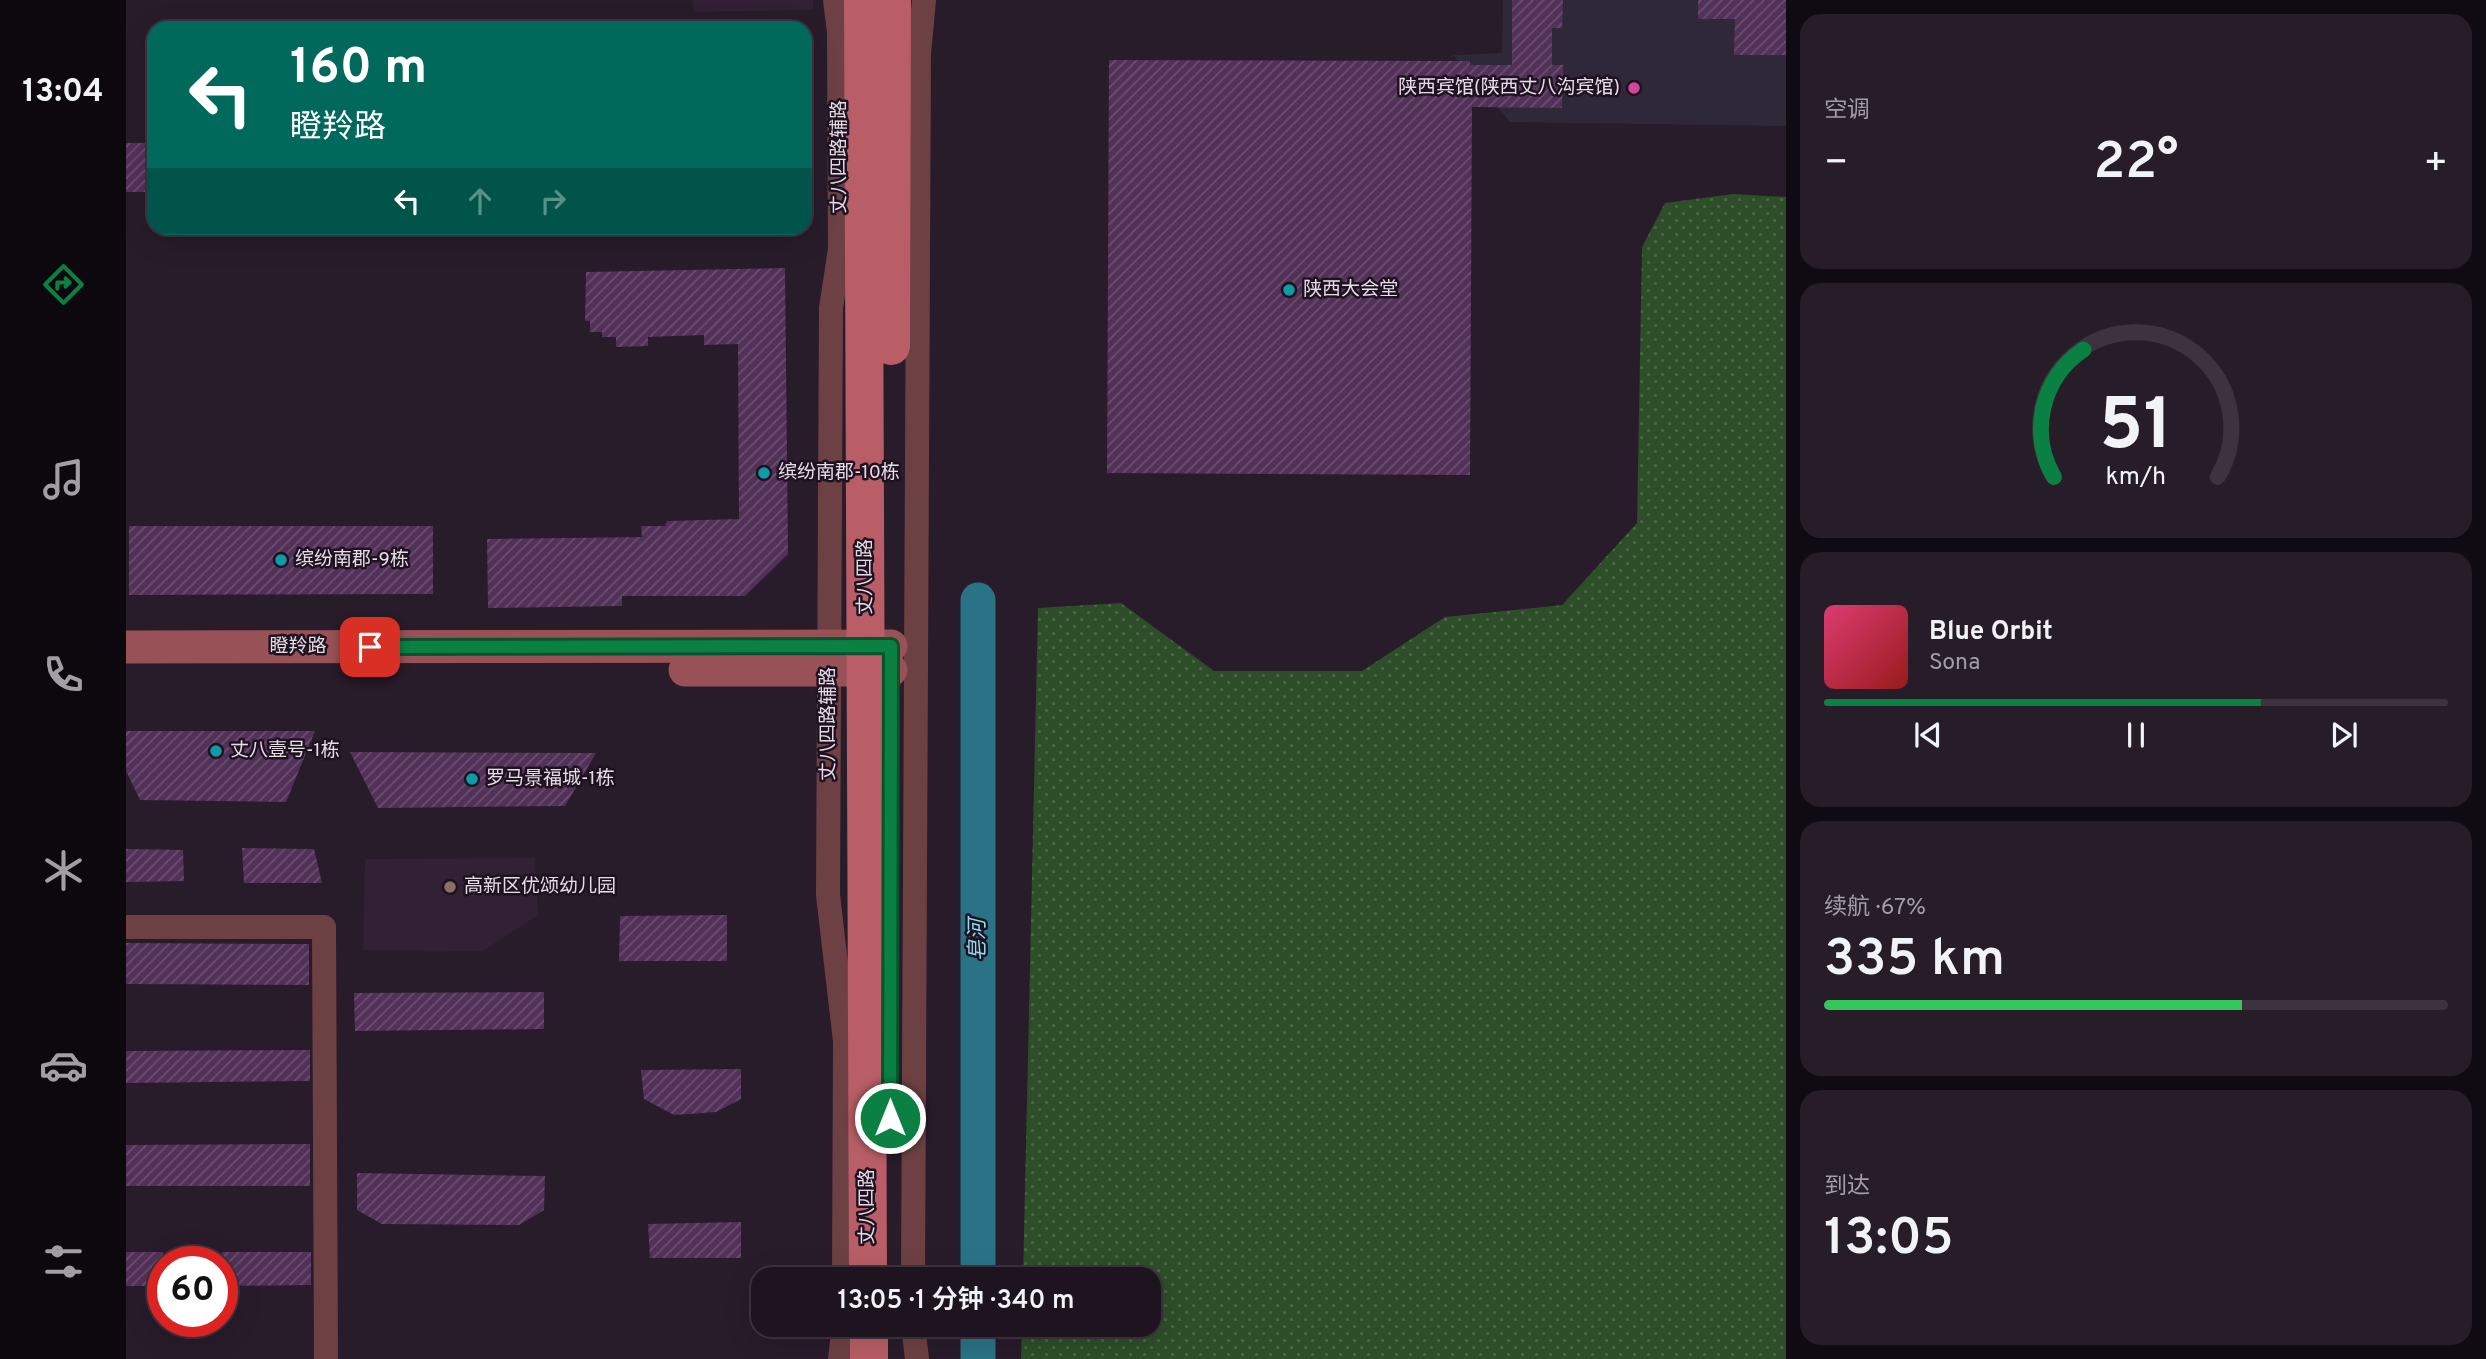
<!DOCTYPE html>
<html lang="zh">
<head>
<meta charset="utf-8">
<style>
	body { margin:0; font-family:Overpass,"Noto Sans SC",sans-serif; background:#261d29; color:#f1f3f6; height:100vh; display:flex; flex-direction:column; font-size:26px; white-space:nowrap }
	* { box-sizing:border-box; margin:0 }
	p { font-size:23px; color:#a19ea5 }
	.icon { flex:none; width:38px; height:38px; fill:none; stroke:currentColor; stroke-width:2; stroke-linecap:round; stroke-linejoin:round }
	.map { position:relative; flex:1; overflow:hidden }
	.sheet { display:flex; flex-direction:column; gap:14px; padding:14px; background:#100b12; width:700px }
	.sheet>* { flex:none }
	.guide { position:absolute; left:21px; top:21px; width:665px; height:214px; border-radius:21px; box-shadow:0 7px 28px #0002,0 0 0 2px #3c333e; background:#00695c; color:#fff; overflow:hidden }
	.speed { position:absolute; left:21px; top:1246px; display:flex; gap:14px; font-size:35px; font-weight:700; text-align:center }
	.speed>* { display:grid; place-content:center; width:91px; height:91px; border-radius:50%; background:#1e1420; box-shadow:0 7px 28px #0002,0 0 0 2px #3c333e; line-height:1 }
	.speed .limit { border:10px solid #d22; background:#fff; color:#111 }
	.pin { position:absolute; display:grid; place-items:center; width:60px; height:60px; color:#fff; margin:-30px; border-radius:14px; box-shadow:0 4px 10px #0006 }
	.me { position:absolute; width:77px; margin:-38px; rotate:0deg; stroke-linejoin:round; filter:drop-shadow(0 0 5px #0008) }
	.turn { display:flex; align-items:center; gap:24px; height:147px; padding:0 28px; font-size:32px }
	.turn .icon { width:91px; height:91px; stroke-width:2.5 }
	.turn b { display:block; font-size:49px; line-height:60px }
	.lanes { display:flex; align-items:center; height:66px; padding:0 28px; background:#0003; justify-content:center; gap:35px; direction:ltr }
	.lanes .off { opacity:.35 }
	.big { font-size:52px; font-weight:600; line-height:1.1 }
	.sheet .card { flex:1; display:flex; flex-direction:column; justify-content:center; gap:10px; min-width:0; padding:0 24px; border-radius:21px; background:#261d29 }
	.sheet .dial { align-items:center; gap:0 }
	.dial svg { height:182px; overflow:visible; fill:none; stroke:#3c333e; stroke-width:7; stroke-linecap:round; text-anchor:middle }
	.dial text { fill:#f1f3f6; stroke:none }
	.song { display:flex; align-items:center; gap:21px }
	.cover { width:84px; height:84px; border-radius:10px; background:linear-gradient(135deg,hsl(340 70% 55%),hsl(0 70% 35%)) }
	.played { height:7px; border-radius:4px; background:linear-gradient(90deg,#0b8043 70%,#3c333e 70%) }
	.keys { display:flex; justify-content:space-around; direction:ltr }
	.heat { display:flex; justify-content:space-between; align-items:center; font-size:38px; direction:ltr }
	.charge { height:10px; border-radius:5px; background:linear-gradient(90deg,#34c759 67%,#3c333e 0) }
	.trip { position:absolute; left:625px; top:1267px; width:410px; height:70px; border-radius:21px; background:#1e1420; box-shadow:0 7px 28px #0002,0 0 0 2px #3c333e; font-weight:600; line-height:70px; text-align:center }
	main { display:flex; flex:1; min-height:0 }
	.dock { display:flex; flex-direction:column; width:126px; justify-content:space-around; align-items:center; background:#0c080d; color:#a19ea5 }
	.dock .icon { width:49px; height:49px }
	.dock .on { color:#0b8043 }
	.dock b { font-size:32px; color:#f1f3f6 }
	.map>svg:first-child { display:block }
	.commercial { fill:#2f2838 }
	.built { fill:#322135 }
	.green { fill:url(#green-dots) }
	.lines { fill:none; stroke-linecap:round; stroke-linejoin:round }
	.river { stroke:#2a7386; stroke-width:35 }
	.building { fill:url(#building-hatch) }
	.street { stroke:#6d4144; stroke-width:24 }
	.secondary { stroke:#985257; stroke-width:33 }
	.primary { stroke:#b95e66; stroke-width:38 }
	.route-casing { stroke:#07532c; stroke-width:18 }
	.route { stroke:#0b8043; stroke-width:12 }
	.hotel-dot { fill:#d1479c; stroke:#1e1220; stroke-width:2.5 }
	.culture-dot { fill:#0f9aa8; stroke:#1e1220; stroke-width:2.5 }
	.education-dot { fill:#8d6e63; stroke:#1e1220; stroke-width:2.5 }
	.labels { text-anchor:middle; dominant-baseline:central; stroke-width:5; stroke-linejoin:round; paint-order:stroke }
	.poi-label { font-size:19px; fill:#e5dce6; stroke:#1e1220; text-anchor:start }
	.street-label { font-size:19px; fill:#e5dce6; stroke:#1e1220 }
	.water-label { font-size:21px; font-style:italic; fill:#8fdff7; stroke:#1e1220 }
</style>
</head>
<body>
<main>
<nav class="dock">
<b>13:04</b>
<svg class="icon on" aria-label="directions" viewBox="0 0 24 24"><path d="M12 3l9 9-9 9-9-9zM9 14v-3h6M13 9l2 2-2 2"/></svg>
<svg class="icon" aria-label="music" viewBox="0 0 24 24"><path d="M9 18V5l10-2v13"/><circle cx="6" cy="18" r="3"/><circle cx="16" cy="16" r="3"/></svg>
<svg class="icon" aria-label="phone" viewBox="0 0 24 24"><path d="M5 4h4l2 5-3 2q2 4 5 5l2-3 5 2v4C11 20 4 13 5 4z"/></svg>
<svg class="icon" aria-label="climate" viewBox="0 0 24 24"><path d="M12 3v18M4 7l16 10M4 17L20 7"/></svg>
<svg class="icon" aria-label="car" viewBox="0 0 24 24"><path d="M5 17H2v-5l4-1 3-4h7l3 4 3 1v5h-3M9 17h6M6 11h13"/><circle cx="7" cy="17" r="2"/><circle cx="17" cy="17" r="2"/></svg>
<svg class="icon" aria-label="filters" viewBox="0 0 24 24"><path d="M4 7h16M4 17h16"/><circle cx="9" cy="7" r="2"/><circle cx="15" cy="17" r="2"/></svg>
</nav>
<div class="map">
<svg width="1660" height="1359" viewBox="0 0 1660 1359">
	<defs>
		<pattern id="green-dots" width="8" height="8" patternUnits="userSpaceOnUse" patternTransform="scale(1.75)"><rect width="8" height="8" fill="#2d4e28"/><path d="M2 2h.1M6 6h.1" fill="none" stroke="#4b6747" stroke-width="1.8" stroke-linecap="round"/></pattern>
		<pattern id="building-hatch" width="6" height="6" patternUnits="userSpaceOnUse" patternTransform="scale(1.75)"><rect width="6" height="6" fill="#523158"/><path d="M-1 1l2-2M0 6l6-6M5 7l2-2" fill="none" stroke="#6b4e70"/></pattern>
	</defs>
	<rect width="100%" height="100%" fill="#281b2a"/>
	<polygon class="commercial" points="1377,0 1660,0 1660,126 1384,122 1327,55 1376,53"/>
	<g class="built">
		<polygon points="567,0 687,0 687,10 569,12"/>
		<polygon points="409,858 412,915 357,951 237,950 239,859"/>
	</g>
	<polygon class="green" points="1607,194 1660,197 1660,1359 895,1359 896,1325 1022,1325 1022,1279 897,1279 912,608 995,603 1088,671 1236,671 1319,617 1436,605 1511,523 1516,247 1539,203"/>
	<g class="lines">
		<g class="river">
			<polyline points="852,600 852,1279"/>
			<polyline points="852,1325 852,1359"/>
		</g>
	</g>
	<g class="building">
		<polygon points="1386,0 1437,0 1436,28 1426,28 1426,65 1437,65 1436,108 1346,107 1344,475 981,473 983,60 1344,61 1344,65 1386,65"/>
		<polygon points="1572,0 1660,0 1660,55 1608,55 1609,19 1572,19"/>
		<rect x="0" y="143" width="28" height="49"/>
		<polygon points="659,268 662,554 619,596 496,596 496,606 362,608 361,539 516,537 515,526 539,526 541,521 613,519 612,344 578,345 578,335 522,337 522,346 490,347 490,337 476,337 476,332 464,332 464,321 459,321 460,272"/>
		<polygon points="3,526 307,526 307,594 3,595"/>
		<polygon points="0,731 189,731 160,802 14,800 0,771"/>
		<polygon points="224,752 470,753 439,806 252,808"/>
		<polygon points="116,848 188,849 196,883 118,883"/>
		<polygon points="0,849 57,850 58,881 0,882"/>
		<polygon points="601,915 601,961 493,961 494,916"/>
		<polygon points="0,943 183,944 183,985 0,984"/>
		<polygon points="418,992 418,1029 229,1031 228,993"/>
		<polygon points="184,1050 184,1081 0,1083 0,1051"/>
		<polygon points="615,1069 615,1099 590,1112 548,1115 518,1099 515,1070"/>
		<polygon points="184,1144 184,1186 0,1186 0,1145"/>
		<polygon points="231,1173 419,1176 418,1210 393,1225 256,1224 231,1210"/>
		<polygon points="615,1222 615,1258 524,1258 522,1224"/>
		<rect x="0" y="1252" width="37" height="34"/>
		<polygon points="96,1252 185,1252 185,1285 96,1286"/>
	</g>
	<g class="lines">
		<g class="street">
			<polyline points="709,0 713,32 714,249 705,308 702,895 719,1041 718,1279"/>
			<polyline points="0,927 198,927 200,1359"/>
			<polyline points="787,1279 793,54 798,0"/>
			<polyline points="787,1325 791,1359"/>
			<polyline points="714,1359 718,1325"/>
		</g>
		<g class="secondary">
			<polyline points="0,647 765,646"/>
			<polyline points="559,670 765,670"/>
		</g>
		<g class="primary">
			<polyline points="737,0 742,1279"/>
			<polyline points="765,346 766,0"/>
			<polyline points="743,1325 743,1359"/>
		</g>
	</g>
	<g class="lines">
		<defs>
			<polyline id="route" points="244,647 765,646 764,1118"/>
		</defs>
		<use href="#route" class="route-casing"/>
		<use href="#route" class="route"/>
	</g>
	<circle class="hotel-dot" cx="1508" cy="88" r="7"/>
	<g class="culture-dot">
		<circle cx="1163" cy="290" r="7"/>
		<circle cx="638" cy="473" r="7"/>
		<circle cx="155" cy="560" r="7"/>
		<circle cx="90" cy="751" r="7"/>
		<circle cx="346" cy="779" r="7"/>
	</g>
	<circle class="education-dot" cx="324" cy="887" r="7"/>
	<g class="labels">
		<g class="poi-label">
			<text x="1494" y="88" text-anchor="end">陕西宾馆(陕西丈八沟宾馆)</text>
			<text x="1177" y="290">陕西大会堂</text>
			<text x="652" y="473">缤纷南郡-10栋</text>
			<text x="169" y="560">缤纷南郡-9栋</text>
			<text x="104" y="751">丈八壹号-1栋</text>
			<text x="360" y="779">罗马景福城-1栋</text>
			<text x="338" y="887">高新区优颂幼儿园</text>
		</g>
		<g class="street-label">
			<text transform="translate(714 157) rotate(-90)">丈八四路辅路</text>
			<text transform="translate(740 577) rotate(-90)">丈八四路</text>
			<text x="172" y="647">瞪羚路</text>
			<text transform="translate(703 724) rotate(-90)">丈八四路辅路</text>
			<text transform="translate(742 1207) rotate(-90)">丈八四路</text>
		</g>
		<g class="water-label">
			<text transform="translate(852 940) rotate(-90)">皂河</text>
		</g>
	</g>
</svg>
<div class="speed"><div class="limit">60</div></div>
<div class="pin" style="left:244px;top:647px;background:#d93025"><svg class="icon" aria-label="arrive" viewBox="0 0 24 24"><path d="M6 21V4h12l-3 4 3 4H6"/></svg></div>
<svg class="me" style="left:764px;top:1118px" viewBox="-20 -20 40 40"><circle r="17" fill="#0b8043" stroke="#fff" stroke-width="3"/><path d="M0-11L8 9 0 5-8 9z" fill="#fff"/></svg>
<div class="trip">13:05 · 1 分钟 · 340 m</div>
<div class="guide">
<div class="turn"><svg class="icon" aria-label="left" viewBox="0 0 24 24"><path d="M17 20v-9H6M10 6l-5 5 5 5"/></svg><div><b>160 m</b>瞪羚路</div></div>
<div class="lanes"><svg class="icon" aria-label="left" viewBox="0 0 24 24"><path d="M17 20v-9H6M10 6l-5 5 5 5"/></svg><svg class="icon off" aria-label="ahead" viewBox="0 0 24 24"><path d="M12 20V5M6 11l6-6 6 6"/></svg><svg class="icon off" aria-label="right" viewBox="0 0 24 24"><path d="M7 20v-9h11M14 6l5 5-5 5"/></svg></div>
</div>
</div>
<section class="sheet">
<div class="card"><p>空调</p>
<div class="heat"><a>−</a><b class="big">22°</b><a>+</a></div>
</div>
<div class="card dial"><svg viewBox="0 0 100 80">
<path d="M14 69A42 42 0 1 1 86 69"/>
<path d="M14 69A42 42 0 0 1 27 13" stroke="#0b8043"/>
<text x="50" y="56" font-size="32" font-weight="700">51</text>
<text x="50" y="72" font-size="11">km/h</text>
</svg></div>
<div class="card">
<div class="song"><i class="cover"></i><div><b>Blue Orbit</b><p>Sona</p></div></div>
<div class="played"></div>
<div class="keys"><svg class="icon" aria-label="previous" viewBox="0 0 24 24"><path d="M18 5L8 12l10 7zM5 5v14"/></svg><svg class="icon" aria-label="pause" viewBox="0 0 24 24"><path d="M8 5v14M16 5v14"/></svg><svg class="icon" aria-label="next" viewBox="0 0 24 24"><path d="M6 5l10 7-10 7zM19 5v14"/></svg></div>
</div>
<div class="card"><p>续航 · 67%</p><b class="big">335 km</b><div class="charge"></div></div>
<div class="card"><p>到达</p><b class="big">13:05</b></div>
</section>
</main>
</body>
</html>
